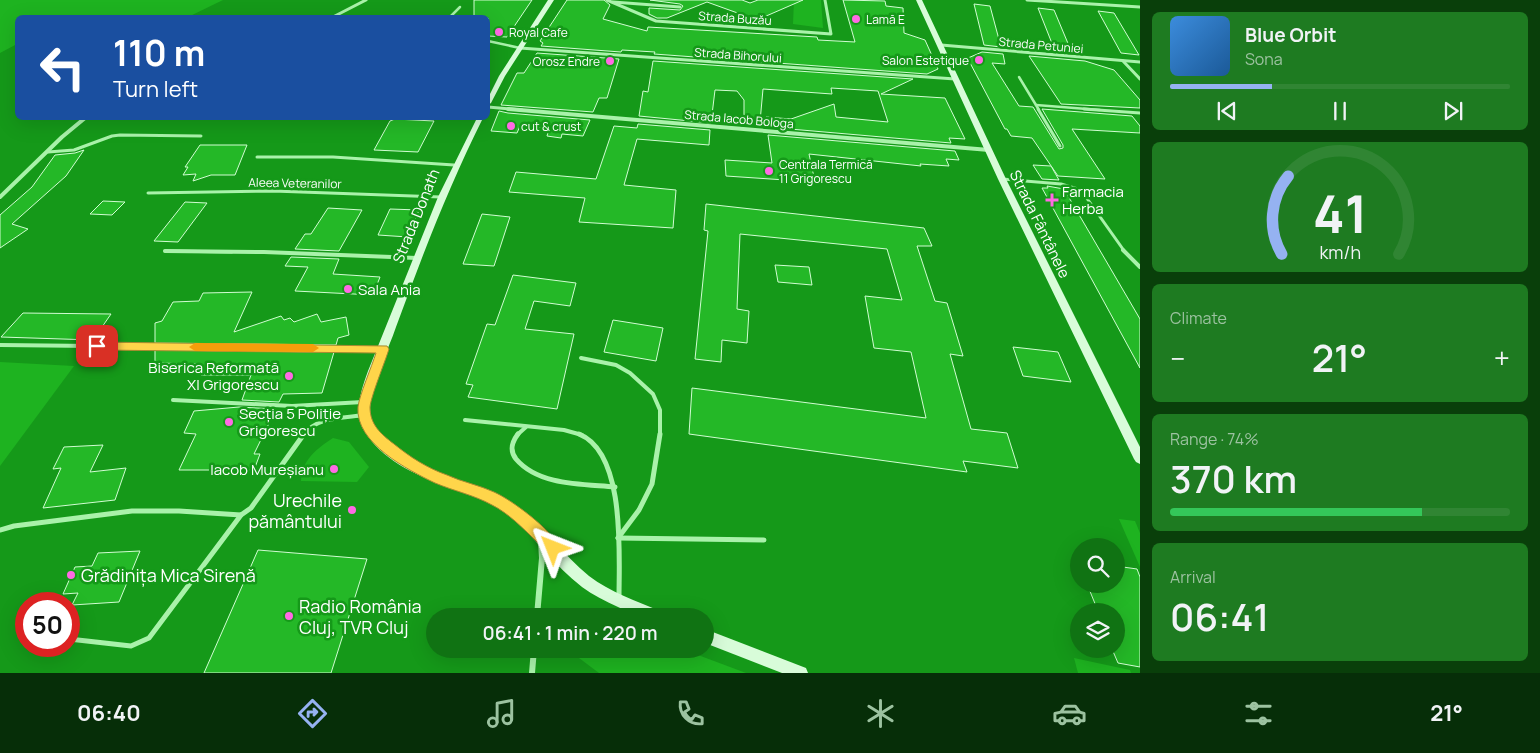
<!DOCTYPE html>
<html lang="en">
<head>
<meta charset="utf-8">
<style>
	body { margin:0; font-family:Manrope,sans-serif; background:#1e7b21; color:#f1f3f6; height:100vh; display:flex; flex-direction:column; font-size:19px; white-space:nowrap }
	* { box-sizing:border-box; margin:0 }
	p { font-size:16px; color:#9cc2a0 }
	.icon { flex:none; width:28px; height:28px; fill:none; stroke:currentColor; stroke-width:2; stroke-linecap:round; stroke-linejoin:round }
	.map { position:relative; flex:1; overflow:hidden }
	.side { display:flex; flex-direction:column; gap:12px; padding:12px; background:#093f0a; width:400px }
	.side>* { flex:none }
	.top-card { position:absolute; left:15px; top:15px; width:475px; height:105px; border-radius:8px; box-shadow:0 5px 20px #0002; background:#1a4fa0; color:#fff; overflow:hidden }
	.fabs { position:absolute; left:1070px; top:538px; display:grid; gap:10px }
	.fabs a { display:grid; place-items:center; width:55px; height:55px; border-radius:50%; background:#107313; box-shadow:0 5px 20px #0002; font-size:25px }
	.speed { position:absolute; left:15px; top:592px; display:flex; gap:10px; font-size:25px; font-weight:700; text-align:center }
	.speed>* { display:grid; place-content:center; width:65px; height:65px; border-radius:50%; background:#107313; box-shadow:0 5px 20px #0002; line-height:1 }
	.speed .limit { border:8px solid #d22; background:#fff; color:#111 }
	.pin { position:absolute; display:grid; place-items:center; width:42px; height:42px; color:#fff; margin:-21px; border-radius:10px; box-shadow:0 2px 8px #0006 }
	.me { position:absolute; width:55px; margin:-28px; rotate:315deg; stroke-linejoin:round; filter:drop-shadow(0 0 4px #0008) }
	.turn { display:flex; align-items:center; gap:18px; height:105px; padding:0 15px; font-size:22px }
	.turn .icon { width:65px; height:65px; stroke-width:2.5 }
	.turn b { display:block; font-size:35px; line-height:42px }
	.big { font-size:38px; font-weight:600; line-height:1.1 }
	.side .widget { flex:1; display:flex; flex-direction:column; justify-content:center; gap:8px; min-width:0; padding:0 18px; border-radius:8px; background:#1e7b21 }
	.side .dial { align-items:center; gap:0 }
	.dial svg { height:130px; overflow:visible; fill:none; stroke:#308533; stroke-width:7; stroke-linecap:round; text-anchor:middle }
	.dial text { fill:#f1f3f6; stroke:none }
	.song { display:flex; align-items:center; gap:15px }
	.cover { width:60px; height:60px; border-radius:8px; background:linear-gradient(135deg,hsl(210 70% 55%),hsl(210 70% 35%)) }
	.played { height:5px; border-radius:2px; background:linear-gradient(90deg,#95b2f1 30%,#308533 30%) }
	.keys { display:flex; justify-content:space-around; direction:ltr }
	.heat { display:flex; justify-content:space-between; align-items:center; font-size:28px; direction:ltr }
	.charge { height:8px; border-radius:4px; background:linear-gradient(90deg,#34c759 74%,#308533 0) }
	.trip { position:absolute; left:426px; top:608px; width:288px; height:50px; border-radius:25px; background:#107313; box-shadow:0 5px 20px #0002; font-weight:600; line-height:50px; text-align:center }
	.menu { display:flex; height:80px; justify-content:space-around; align-items:center; background:#062e08; color:#9cc2a0 }
	.menu .icon { width:35px; height:35px }
	.menu .on { color:#95b2f1 }
	.menu b { font-size:22px; color:#f1f3f6 }
	main { display:flex; flex:1; min-height:0 }
	.map>svg:first-child { display:block }
	.green { fill:#1eb320 }
	.building { fill:#24b827; stroke:#d1fdd2 }
	.lines { fill:none; stroke-linecap:round; stroke-linejoin:round }
	.lane-far3 { stroke:#a9f2aa; stroke-width:2.5 }
	.lane-far2 { stroke:#a9f2aa; stroke-width:3 }
	.lane-far1 { stroke:#a9f2aa; stroke-width:4 }
	.lane { stroke:#a9f2aa; stroke-width:5 }
	.street-far2 { stroke:#a9f2aa; stroke-width:3 }
	.street-far1 { stroke:#a9f2aa; stroke-width:4 }
	.street { stroke:#a9f2aa; stroke-width:6 }
	.secondary { fill:#d8fcd9; fill-rule:evenodd }
	.route { fill:#ffd54a; stroke:#a68a30 }
	.slow { fill:#f59e0b }
	.poi-dot { fill:#ff6ae4; stroke:#159919; stroke-width:2 }
	.labels { text-anchor:middle; dominant-baseline:central; stroke-width:5; stroke-linejoin:round; paint-order:stroke }
	.far-street-label { font-size:12px; fill:#fff; stroke:#159919 }
	.far-poi-label { font-size:12px; fill:#fff; stroke:#159919; text-anchor:start }
	.poi-label { font-size:15px; fill:#fff; stroke:#159919; text-anchor:start }
	.street-label { font-size:15px; fill:#fff; stroke:#159919 }
	.near-poi-label { font-size:18px; fill:#fff; stroke:#159919; text-anchor:start }
</style>
</head>
<body>
<main>
<div class="map">
<svg width="1140" height="673" viewBox="0 0 1140 673">
	<rect width="100%" height="100%" fill="#159919"/>
	<g class="green">
		<polygon points="0,0 223,0 188,17 18,18 17,44 0,53"/>
		<polygon points="794,0 821,0 823,28 793,24"/>
		<polygon points="0,362 74,366 0,466"/>
		<path d="M333 438 349 442 369 467 357 482 301 481C301 461 317 448 333 438Z"/>
		<polygon points="1119,519 1135,521 1140,533 1140,567"/>
		<polygon points="567,649 682,649 746,673 599,673"/>
		<polygon points="1074,658 1130,670 1131,673 1078,673"/>
	</g>
	<g class="building">
		<polygon points="474,0 532,0 507,37 488,36 488,18 474,18"/>
		<polygon points="567,0 604,0 610,5 603,19 647,31 648,27 817,37 818,40 855,42 843,0 885,1 886,6 903,8 904,33 925,40 938,69 927,74 654,54 655,52 622,50 621,52 541,46 543,43 540,41"/>
		<polygon points="650,0 742,0 750,3 758,0 803,0 757,20 707,2 667,18 657,18 649,14 649,8 680,10 683,6 680,4"/>
		<polygon points="974,4 990,6 1001,47 984,45"/>
		<polygon points="1038,8 1054,10 1072,53 1055,51"/>
		<polygon points="1098,11 1114,13 1139,55 1121,53"/>
		<polygon points="982,52 1003,54 1005,64 992,63 1019,106 1033,107 1059,149 1063,148 1063,145 1042,109 1132,116 1140,126 1140,133 1072,129 1105,179 1058,176 1032,138 1011,136 1007,129 1005,129 969,61 961,61"/>
		<polygon points="537,53 619,59 607,98 599,98 593,112 501,105 517,73 524,73"/>
		<polygon points="1029,56 1085,61 1114,70 1140,100 1140,108 1061,104"/>
		<polygon points="653,61 913,79 881,94 945,98 965,139 949,138 951,143 767,127 766,117 791,119 834,104 836,117 888,122 878,91 831,88 832,94 763,89 760,122 744,120 744,100 737,91 715,90 711,123 639,116 643,91 648,92"/>
		<polygon points="499,111 508,113 590,120 583,136 562,134 561,138 547,136 549,129 520,126 517,133 491,131"/>
		<polygon points="395,119 434,121 418,152 374,150 390,121"/>
		<polygon points="638,124 710,130 709,145 637,139 624,185 676,190 673,228 579,222 585,198 509,192 516,172 596,179 614,126 637,128"/>
		<polygon points="768,135 955,151 959,160 946,159 949,166 920,164 921,166 809,154 815,182 726,176 725,160 772,163"/>
		<polygon points="200,145 247,145 235,175 211,175 193,181 196,174 183,175 188,167 185,167"/>
		<polygon points="84,150 66,176 12,224 28,229 0,248 0,215 32,187 55,155 75,153"/>
		<polygon points="1033,165 1051,166 1059,180 1042,179"/>
		<polygon points="1047,186 1064,189 1140,319 1140,368 1042,188 1048,188"/>
		<polygon points="103,201 125,202 112,215 90,214"/>
		<polygon points="185,202 207,203 178,242 154,241"/>
		<polygon points="706,204 924,228 932,246 917,246 935,301 947,303 963,356 950,354 971,429 1007,433 1018,468 963,461 967,472 689,434 692,388 926,418 911,352 874,348 865,296 902,300 887,249 740,234 737,309 749,311 747,343 722,340 721,362 695,359 708,231 704,230"/>
		<polygon points="328,208 362,210 339,251 295,249 305,234 311,234"/>
		<polygon points="390,209 419,210 408,237 378,235"/>
		<polygon points="482,214 510,217 494,266 463,264"/>
		<polygon points="291,257 339,259 333,274 380,277 373,295 295,291 308,267 285,266"/>
		<polygon points="775,265 809,267 812,285 778,282"/>
		<polygon points="513,275 576,283 570,306 534,301 525,329 574,334 557,409 468,397 473,385 466,384 487,324 495,325"/>
		<polygon points="252,292 234,332 281,316 284,320 290,318 294,322 317,314 321,322 346,317 349,335 338,338 336,345 155,343 155,323 162,321 173,302 199,301 203,293"/>
		<polygon points="23,313 111,314 93,340 1,337"/>
		<polygon points="613,320 663,328 656,361 604,352"/>
		<polygon points="1013,347 1058,352 1071,382 1023,376"/>
		<polygon points="155,350 334,352 322,393 283,394 279,402 242,400 251,375 201,375 203,370 194,370 197,364 155,363"/>
		<polygon points="239,407 276,409 254,454 260,454 254,470 179,470 196,434 184,433 194,411"/>
		<polygon points="103,445 90,472 126,468 115,500 43,508 61,468 53,469 64,447"/>
		<polygon points="258,550 367,559 331,673 204,673"/>
		<polygon points="140,551 119,602 72,605 78,593 63,594 75,567 92,566 98,553"/>
		<polygon points="1116,566 1137,569 1140,577 1140,667 1118,663 1112,649 1116,649 1116,611 1098,611 1087,584 1116,584"/>
	</g>
	<g class="lines">
		<g class="lane-far3">
			<polyline points="449,18 460,7"/>
			<polyline points="488,41 520,48"/>
			<polyline points="1019,77 1039,110"/>
			<polyline points="1036,105 1100,110"/>
		</g>
		<g class="lane-far2">
			<polyline points="1038,109 1060,146"/>
			<polyline points="1084,109 1140,113"/>
			<polyline points="48,152 74,150 112,136 120,135 201,136"/>
			<polyline points="257,157 333,157 454,165"/>
			<polyline points="1002,179 1061,184 1081,190 1125,252"/>
			<polyline points="148,193 273,191 441,197"/>
			<polyline points="165,251 232,252"/>
		</g>
		<g class="lane-far1">
			<polyline points="1123,250 1140,267"/>
			<polyline points="165,251 264,252 417,258"/>
			<polyline points="0,345 381,349"/>
			<polyline points="581,358 616,365 630,373 653,394 660,410 660,435"/>
			<polyline points="173,400 292,406 363,402"/>
			<polyline points="465,420 564,430 582,435"/>
			<path d="M303 435C316 417 343 418 364 415"/>
			<polyline points="517,435 526,427"/>
		</g>
		<g class="lane">
			<path d="M518 434C512 442 509 450 516 459 539 486 583 484 615 487"/>
			<path d="M579 434C626 453 619 555 619 598"/>
			<polyline points="0,530 14,526 132,511 179,511 241,515 251,508 304,434"/>
			<polyline points="618,538 639,510 652,484 660,434"/>
			<polyline points="618,538 764,540"/>
			<polyline points="69,639 131,646 149,638 241,515"/>
		</g>
		<g class="street-far2">
			<polyline points="607,0 656,21 831,34 825,0"/>
			<polyline points="1027,0 1140,7"/>
			<polyline points="613,2 680,7"/>
			<polyline points="331,18 366,0"/>
			<polyline points="941,45 1140,62"/>
			<polyline points="520,48 955,79"/>
			<polyline points="1123,61 1140,79"/>
			<polyline points="488,107 522,110"/>
		</g>
		<g class="street-far1">
			<polyline points="508,109 989,150"/>
			<polyline points="0,197 62,137 85,118"/>
		</g>
		<g class="street">
			<polyline points="537,616 542,558 541,541"/>
			<polyline points="532,673 534,649"/>
		</g>
		<g class="secondary">
			<polygon points="548,0 554,0 505,76 491,103 488,105 488,98 499,76"/>
			<polygon points="916,0 922,0 1006,179 1140,447 1140,464 1136,462 1134,459 998,179"/>
			<path d="M477 118H483C449 186 422 256 396 327 388 351 375 374 371 398 369 410 370 421 377 431 395 455 428 470 456 480 474 486 493 491 509 501 540 522 561 553 589 576 610 592 636 601 660 611L662 616C655 616 646 618 639 616 632 614 625 610 618 607 605 601 593 595 582 587 551 563 531 530 499 508 484 499 467 494 450 488 421 477 385 462 368 436 353 415 360 393 368 371L438 197Z"/>
			<polygon points="705,629 806,668 808,673 782,673 705,643"/>
		</g>
	</g>
	<path class="route" d="M97 342 387 346 389 349C385 362 371 396 370 407 370 425 381 434 394 444 410 457 427 468 447 475 462 482 479 485 494 492 512 500 552 530 560 548L558 553 553 555C546 552 542 546 536 541 523 528 508 513 492 505 474 495 454 491 435 483 408 470 355 443 358 407 359 396 372 366 376 353L97 350 91 346Z"/>
	<polygon class="slow" points="195,343 313,344 319,348 313,352 195,351 189,347"/>
	<g class="poi-dot">
		<circle cx="856" cy="19" r="5"/>
		<circle cx="499" cy="32" r="5"/>
		<circle cx="979" cy="60" r="5"/>
		<circle cx="610" cy="61" r="5"/>
		<circle cx="511" cy="126" r="5"/>
		<circle cx="769" cy="171" r="5"/>
		<path d="M1049.5 192.5h5v5h5v5h-5v5h-5v-5h-5v-5h5z"/>
		<circle cx="348" cy="289" r="5"/>
		<circle cx="289" cy="376" r="5"/>
		<circle cx="229" cy="422" r="5"/>
		<circle cx="334" cy="469" r="5"/>
		<circle cx="352" cy="510" r="5"/>
		<circle cx="71" cy="575" r="5"/>
		<circle cx="289" cy="616" r="5"/>
	</g>
	<g class="labels">
		<g class="far-street-label">
			<text transform="translate(735 18) rotate(4)">Strada Buzău</text>
			<text transform="translate(1041 45) rotate(5)">Strada Petuniei</text>
			<text transform="translate(738 55) rotate(4)">Strada Bihorului</text>
			<text transform="translate(739 119) rotate(5)">Strada Iacob Bologa</text>
			<text transform="translate(295 183) rotate(1)">Aleea Veteranilor</text>
		</g>
		<g class="far-poi-label">
			<text x="866" y="19">Lamă E</text>
			<text x="509" y="32">Royal Cafe</text>
			<text x="969" y="60" text-anchor="end">Salon Estetique</text>
			<text x="600" y="61" text-anchor="end">Orosz Endre</text>
			<text x="521" y="126">cut &amp; crust</text>
			<text x="779" y="164">Centrala Termică<tspan x="779" dy="14">11 Grigorescu</tspan></text>
		</g>
		<g class="poi-label">
			<text x="1062" y="191">Farmacia<tspan x="1062" dy="17">Herba</tspan></text>
			<text x="358" y="289">Sala Ania</text>
			<text x="279" y="367" text-anchor="end">Biserica Reformată<tspan x="279" dy="17">XI Grigorescu</tspan></text>
			<text x="239" y="413">Secția 5 Poliție<tspan x="239" dy="17">Grigorescu</tspan></text>
			<text x="324" y="469" text-anchor="end">Iacob Mureșianu</text>
		</g>
		<g class="street-label">
			<text transform="translate(416 216) rotate(-68)">Strada Donath</text>
			<text transform="translate(1040 224) rotate(64)">Strada Fântânele</text>
		</g>
		<g class="near-poi-label">
			<text x="342" y="500" text-anchor="end">Urechile<tspan x="342" dy="21">pământului</tspan></text>
			<text x="81" y="575">Grădinița Mica Sirenă</text>
			<text x="299" y="606">Radio România<tspan x="299" dy="21">Cluj, TVR Cluj</tspan></text>
		</g>
	</g>
</svg>
<div class="fabs">
<a><svg class="icon" aria-label="search" viewBox="0 0 24 24"><circle cx="10" cy="10" r="6"/><path d="M15 15l6 6"/></svg></a>
<a><svg class="icon" aria-label="layers" viewBox="0 0 24 24"><path d="M12 4l9 5-9 5-9-5zM3 14l9 5 9-5"/></svg></a>
</div>
<div class="speed"><div class="limit">50</div></div>
<div class="pin" style="left:97px;top:346px;background:#d93025"><svg class="icon" aria-label="arrive" viewBox="0 0 24 24"><path d="M6 21V4h12l-3 4 3 4H6"/></svg></div>
<svg class="me" style="left:553px;top:548px" viewBox="-20 -20 40 40"><path d="M0-17L14 15 0 8-14 15z" fill="#ffd54a" stroke="#fff" stroke-width="4"/></svg>
<div class="trip">06:41 · 1 min · 220 m</div>
<div class="top-card">
<div class="turn"><svg class="icon" aria-label="left" viewBox="0 0 24 24"><path d="M17 20v-9H6M10 6l-5 5 5 5"/></svg><div><b>110 m</b>Turn left</div></div>
</div>
</div>
<section class="side">
<div class="widget">
<div class="song"><i class="cover"></i><div><b>Blue Orbit</b><p>Sona</p></div></div>
<div class="played"></div>
<div class="keys"><svg class="icon" aria-label="previous" viewBox="0 0 24 24"><path d="M18 5L8 12l10 7zM5 5v14"/></svg><svg class="icon" aria-label="pause" viewBox="0 0 24 24"><path d="M8 5v14M16 5v14"/></svg><svg class="icon" aria-label="next" viewBox="0 0 24 24"><path d="M6 5l10 7-10 7zM19 5v14"/></svg></div>
</div>
<div class="widget dial"><svg viewBox="0 0 100 80">
<path d="M14 69A42 42 0 1 1 86 69"/>
<path d="M14 69A42 42 0 0 1 18 21" stroke="#95b2f1"/>
<text x="50" y="56" font-size="32" font-weight="700">41</text>
<text x="50" y="72" font-size="11">km/h</text>
</svg></div>
<div class="widget"><p>Climate</p>
<div class="heat"><a>−</a><b class="big">21°</b><a>+</a></div>
</div>
<div class="widget"><p>Range · 74%</p><b class="big">370 km</b><div class="charge"></div></div>
<div class="widget"><p>Arrival</p><b class="big">06:41</b></div>
</section>
</main>
<nav class="menu">
<b>06:40</b>
<svg class="icon on" aria-label="directions" viewBox="0 0 24 24"><path d="M12 3l9 9-9 9-9-9zM9 14v-3h6M13 9l2 2-2 2"/></svg>
<svg class="icon" aria-label="music" viewBox="0 0 24 24"><path d="M9 18V5l10-2v13"/><circle cx="6" cy="18" r="3"/><circle cx="16" cy="16" r="3"/></svg>
<svg class="icon" aria-label="phone" viewBox="0 0 24 24"><path d="M5 4h4l2 5-3 2q2 4 5 5l2-3 5 2v4C11 20 4 13 5 4z"/></svg>
<svg class="icon" aria-label="climate" viewBox="0 0 24 24"><path d="M12 3v18M4 7l16 10M4 17L20 7"/></svg>
<svg class="icon" aria-label="car" viewBox="0 0 24 24"><path d="M5 17H2v-5l4-1 3-4h7l3 4 3 1v5h-3M9 17h6M6 11h13"/><circle cx="7" cy="17" r="2"/><circle cx="17" cy="17" r="2"/></svg>
<svg class="icon" aria-label="filters" viewBox="0 0 24 24"><path d="M4 7h16M4 17h16"/><circle cx="9" cy="7" r="2"/><circle cx="15" cy="17" r="2"/></svg>
<b>21°</b>
</nav>
</body>
</html>
